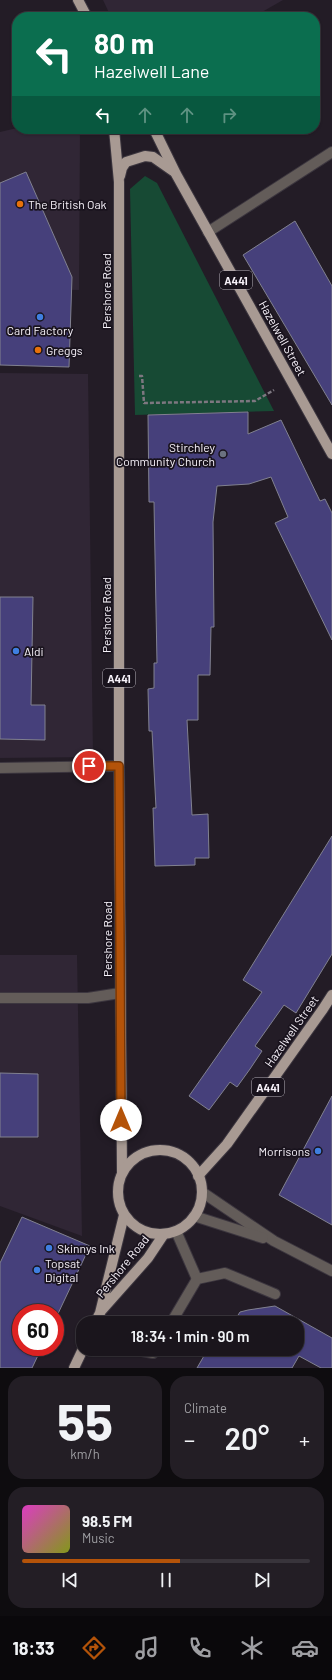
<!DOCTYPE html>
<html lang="en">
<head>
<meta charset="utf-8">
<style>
	body { margin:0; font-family:Barlow,sans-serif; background:#231e25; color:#f1f3f6; height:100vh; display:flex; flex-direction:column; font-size:15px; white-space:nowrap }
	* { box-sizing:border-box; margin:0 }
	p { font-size:13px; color:#9f9fa3 }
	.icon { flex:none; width:22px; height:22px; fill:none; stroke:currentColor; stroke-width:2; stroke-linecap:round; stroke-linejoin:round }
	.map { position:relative; height:1368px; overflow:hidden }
	.panel { display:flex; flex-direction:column; gap:8px; padding:8px; background:#0e0c0f; flex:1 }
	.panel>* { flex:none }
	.top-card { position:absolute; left:12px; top:12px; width:308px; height:122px; border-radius:16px; box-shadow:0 1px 3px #0004,0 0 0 1px #38343b; background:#0b6e4f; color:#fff; overflow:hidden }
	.speed { position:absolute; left:12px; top:1304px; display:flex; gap:8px; font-size:20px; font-weight:700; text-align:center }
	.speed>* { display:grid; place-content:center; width:52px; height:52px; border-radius:50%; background:#1a151c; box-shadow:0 1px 3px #0004,0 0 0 1px #38343b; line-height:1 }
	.speed .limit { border:6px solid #d22; background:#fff; color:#111 }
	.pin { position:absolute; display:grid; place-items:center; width:34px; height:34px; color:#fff; margin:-17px; border:2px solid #fff; border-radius:50%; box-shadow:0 1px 4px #0007 }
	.me { position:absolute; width:44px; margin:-22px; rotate:0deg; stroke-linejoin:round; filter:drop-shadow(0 0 3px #0008) }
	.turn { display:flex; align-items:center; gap:14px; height:84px; padding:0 16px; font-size:18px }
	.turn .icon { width:52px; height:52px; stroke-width:2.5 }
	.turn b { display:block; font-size:28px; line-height:34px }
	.lanes { display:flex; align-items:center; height:38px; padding:0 16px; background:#0003; justify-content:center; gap:20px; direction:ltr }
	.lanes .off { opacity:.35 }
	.big { font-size:30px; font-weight:600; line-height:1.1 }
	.panel .tile { flex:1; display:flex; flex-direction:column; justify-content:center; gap:6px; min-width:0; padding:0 14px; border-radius:16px; background:#231e25 }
	.panel .dial { align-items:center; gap:0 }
	.dial b { font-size:52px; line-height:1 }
	.song { display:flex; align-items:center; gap:12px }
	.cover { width:48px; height:48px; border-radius:6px; background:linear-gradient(135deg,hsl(310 70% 55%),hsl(70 70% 35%)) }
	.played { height:4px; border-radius:2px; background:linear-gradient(90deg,#b45309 55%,#38343b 55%) }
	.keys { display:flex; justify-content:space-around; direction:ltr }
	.heat { display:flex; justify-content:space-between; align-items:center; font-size:22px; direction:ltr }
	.panel .tiles { flex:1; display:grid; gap:8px; grid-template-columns:1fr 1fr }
	.tile:last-child { grid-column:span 2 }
	.trip { position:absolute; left:76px; top:1316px; width:228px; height:40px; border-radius:16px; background:#1a151c; box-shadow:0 1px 3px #0004,0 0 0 1px #38343b; font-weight:600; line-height:40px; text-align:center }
	.dock { display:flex; height:64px; justify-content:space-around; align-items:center; background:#0a080b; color:#9f9fa3 }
	.dock .icon { width:28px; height:28px }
	.dock .current { color:#b45309 }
	.dock b { font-size:18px; color:#f1f3f6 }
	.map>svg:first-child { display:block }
	.built { fill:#302635 }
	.green { fill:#174a34 }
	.building { fill:#46407b; stroke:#818190 }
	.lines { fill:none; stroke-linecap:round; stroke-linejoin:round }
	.lane-casing { stroke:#3c363f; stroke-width:12 }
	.street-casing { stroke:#3c363f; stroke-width:12 }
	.primary-casing { stroke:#3c363f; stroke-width:12 }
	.path { stroke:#7d7780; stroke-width:2.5; stroke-dasharray:4 2; stroke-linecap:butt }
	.lane { stroke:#635c59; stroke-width:10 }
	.street { stroke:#635c59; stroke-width:10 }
	.primary { stroke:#a89a93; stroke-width:10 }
	.route-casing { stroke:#753606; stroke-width:10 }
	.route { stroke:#b45309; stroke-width:7 }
	.food-dot { fill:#e8710a; stroke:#19131d; stroke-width:1.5 }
	.shop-dot { fill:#3f7fe0; stroke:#19131d; stroke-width:1.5 }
	.worship-dot { fill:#6b7280; stroke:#19131d; stroke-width:1.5 }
	.labels { text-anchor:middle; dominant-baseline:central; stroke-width:3.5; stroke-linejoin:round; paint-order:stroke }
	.shield { fill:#19131d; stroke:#b4afb8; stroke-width:1 }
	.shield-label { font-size:11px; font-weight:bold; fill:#f7f2fa }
	.poi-label { font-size:12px; fill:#f7f2fa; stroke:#19131d; text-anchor:start }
	.street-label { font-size:12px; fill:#f7f2fa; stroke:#19131d }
</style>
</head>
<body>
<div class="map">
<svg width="332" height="1368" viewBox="0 0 332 1368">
	<rect width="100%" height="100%" fill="#231c26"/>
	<g class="built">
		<polygon points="103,0 283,0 253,17 111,17"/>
		<polygon points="17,128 80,129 79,290 0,289 0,132"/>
		<polygon points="0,373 88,374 93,757 0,758"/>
		<polygon points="0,955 77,955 82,1236 0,1206"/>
	</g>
	<polygon class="green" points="145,176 157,183 274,411 135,415 130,189"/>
	<g class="building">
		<polygon points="26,172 72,277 69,367 0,365 0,183"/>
		<polygon points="295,221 332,286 332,405 243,255"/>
		<polygon points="248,412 248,434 281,420 320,501 325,499 332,513 332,640 275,523 288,517 271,477 249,484 217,486 213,522 214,627 211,627 210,675 198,675 198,720 187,720 192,815 208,814 209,858 195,858 195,865 155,866 153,808 156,808 152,731 149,731 148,689 154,688 154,663 157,663 154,502 149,502 148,415"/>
		<polygon points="0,597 33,597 31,705 45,705 45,740 0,739"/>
		<polygon points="332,836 332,954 296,1013 284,1005 255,1046 262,1051 250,1069 237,1087 230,1082 209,1110 189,1096 262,992 243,980"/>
		<polygon points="0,1073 38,1074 38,1137 0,1137"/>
		<polygon points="332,1096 332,1225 279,1195"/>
		<polygon points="22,1217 90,1246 55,1320 55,1313 21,1313 21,1347 42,1347 32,1368 0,1368 0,1263"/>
		<polygon points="275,1306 332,1338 332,1368 321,1368 299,1356 292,1368 197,1368 208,1349 297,1349 297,1323 233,1323 240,1312 248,1310"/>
	</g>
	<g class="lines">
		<defs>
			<g id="lane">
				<polyline points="208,232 332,152"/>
				<polyline points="0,998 88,998 120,993"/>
				<polyline points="176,1231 197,1279"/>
				<polyline points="171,1323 197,1279 225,1273 275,1294"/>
				<polyline points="131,1349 153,1353 155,1349"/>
			</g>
			<g id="street">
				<polyline points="0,768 119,766"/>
				<polyline points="202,1192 274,1241 332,1271"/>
				<polyline points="194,1216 263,1238"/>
			</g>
			<g id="primary">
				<polyline points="78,0 87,17"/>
				<polyline points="114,129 119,182 119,766 122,1173"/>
				<polyline points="154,129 176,174 332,454"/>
				<polyline points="120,176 122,168 126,162 145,156 153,157 173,171"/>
				<circle cx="160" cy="1192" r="42"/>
				<polyline points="198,1176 227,1144 323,1009 332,995"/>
				<polyline points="101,1311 148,1258 164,1234"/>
				<polyline points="95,1323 100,1313 124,1215"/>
				<polyline points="74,1368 83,1349"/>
			</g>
		</defs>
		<use href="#lane" class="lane-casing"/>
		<use href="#street" class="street-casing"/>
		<use href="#primary" class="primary-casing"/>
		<polyline class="path" points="139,376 142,376 144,403 255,401 274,390"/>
		<use href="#lane" class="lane"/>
		<use href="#street" class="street"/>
		<use href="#primary" class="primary"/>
	</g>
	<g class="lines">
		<defs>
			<polyline id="route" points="89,766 119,766 121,1120"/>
		</defs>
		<use href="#route" class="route-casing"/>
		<use href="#route" class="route"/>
	</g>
	<g class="food-dot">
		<circle cx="20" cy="204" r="4"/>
		<circle cx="38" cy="350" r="4"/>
	</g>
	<g class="shop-dot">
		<circle cx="40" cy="317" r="4"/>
		<circle cx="16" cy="651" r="4"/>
		<circle cx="318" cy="1151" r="4"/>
		<circle cx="49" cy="1248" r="4"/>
		<circle cx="37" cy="1270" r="4"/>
	</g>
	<circle class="worship-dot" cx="223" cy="454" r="4"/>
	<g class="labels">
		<g class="shield">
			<rect x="220" y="271" width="32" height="18" rx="3"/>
			<rect x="103" y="669" width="32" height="18" rx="3"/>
			<rect x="252" y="1078" width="32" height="18" rx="3"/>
		</g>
		<g class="shield-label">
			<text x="236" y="280">A441</text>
			<text x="119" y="678">A441</text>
			<text x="268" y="1087">A441</text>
		</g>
		<g class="poi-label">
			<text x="28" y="204">The British Oak</text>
			<text x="40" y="330" text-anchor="middle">Card Factory</text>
			<text x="46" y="350">Greggs</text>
			<text x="215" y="447" text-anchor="end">Stirchley<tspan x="215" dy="14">Community Church</tspan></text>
			<text x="24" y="651">Aldi</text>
			<text x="310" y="1151" text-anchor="end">Morrisons</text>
			<text x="57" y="1248">Skinnys Ink</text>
			<text x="45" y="1263">Topsat<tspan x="45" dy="14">Digital</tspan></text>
		</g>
		<g class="street-label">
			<text transform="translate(106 291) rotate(-90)">Pershore Road</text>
			<text transform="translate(283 338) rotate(61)">Hazelwell Street</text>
			<text transform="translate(106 615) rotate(-90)">Pershore Road</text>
			<text transform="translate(107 939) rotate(-90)">Pershore Road</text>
			<text transform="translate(291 1031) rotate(-55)">Hazelwell Street</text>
			<text transform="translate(122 1266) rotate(-51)">Pershore Road</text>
		</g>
	</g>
</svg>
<div class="speed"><div class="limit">60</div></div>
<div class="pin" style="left:89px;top:766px;background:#d93025"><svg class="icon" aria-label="arrive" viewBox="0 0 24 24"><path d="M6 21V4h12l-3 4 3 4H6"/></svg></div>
<svg class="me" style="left:121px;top:1120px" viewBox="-20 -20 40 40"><circle r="19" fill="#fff"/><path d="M0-13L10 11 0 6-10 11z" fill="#b45309"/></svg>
<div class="trip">18:34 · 1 min · 90 m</div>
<div class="top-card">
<div class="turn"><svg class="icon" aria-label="left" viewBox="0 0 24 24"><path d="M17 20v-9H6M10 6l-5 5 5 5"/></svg><div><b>80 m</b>Hazelwell Lane</div></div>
<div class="lanes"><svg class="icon" aria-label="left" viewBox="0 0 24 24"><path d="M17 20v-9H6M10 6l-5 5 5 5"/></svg><svg class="icon off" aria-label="ahead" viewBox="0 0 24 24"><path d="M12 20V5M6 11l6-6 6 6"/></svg><svg class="icon off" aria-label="ahead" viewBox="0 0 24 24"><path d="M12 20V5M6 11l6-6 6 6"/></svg><svg class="icon off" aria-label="right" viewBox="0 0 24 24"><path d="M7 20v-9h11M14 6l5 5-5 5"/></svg></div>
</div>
</div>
<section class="panel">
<div class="tiles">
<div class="tile dial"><b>55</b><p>km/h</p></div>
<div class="tile"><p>Climate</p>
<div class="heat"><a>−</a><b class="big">20°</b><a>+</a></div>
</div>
<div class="tile">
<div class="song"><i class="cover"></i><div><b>98.5 FM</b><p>Music</p></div></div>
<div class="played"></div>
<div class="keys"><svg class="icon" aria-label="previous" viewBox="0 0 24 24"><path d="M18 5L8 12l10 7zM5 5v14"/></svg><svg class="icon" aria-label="pause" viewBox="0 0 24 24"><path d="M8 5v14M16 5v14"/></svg><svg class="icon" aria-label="next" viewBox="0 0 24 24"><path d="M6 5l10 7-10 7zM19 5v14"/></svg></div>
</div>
</div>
</section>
<nav class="dock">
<b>18:33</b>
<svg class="icon current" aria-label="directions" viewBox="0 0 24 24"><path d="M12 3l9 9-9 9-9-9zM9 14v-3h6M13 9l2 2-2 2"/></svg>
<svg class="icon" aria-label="music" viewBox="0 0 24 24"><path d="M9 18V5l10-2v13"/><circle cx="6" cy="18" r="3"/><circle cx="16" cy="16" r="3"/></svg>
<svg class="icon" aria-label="phone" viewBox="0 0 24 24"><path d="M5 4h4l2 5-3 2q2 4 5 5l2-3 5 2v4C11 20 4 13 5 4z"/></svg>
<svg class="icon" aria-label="climate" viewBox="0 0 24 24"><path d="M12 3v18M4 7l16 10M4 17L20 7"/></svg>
<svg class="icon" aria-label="car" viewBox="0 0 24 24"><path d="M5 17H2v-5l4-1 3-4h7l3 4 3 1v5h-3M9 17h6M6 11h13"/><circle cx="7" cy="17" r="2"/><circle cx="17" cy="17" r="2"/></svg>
</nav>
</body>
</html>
